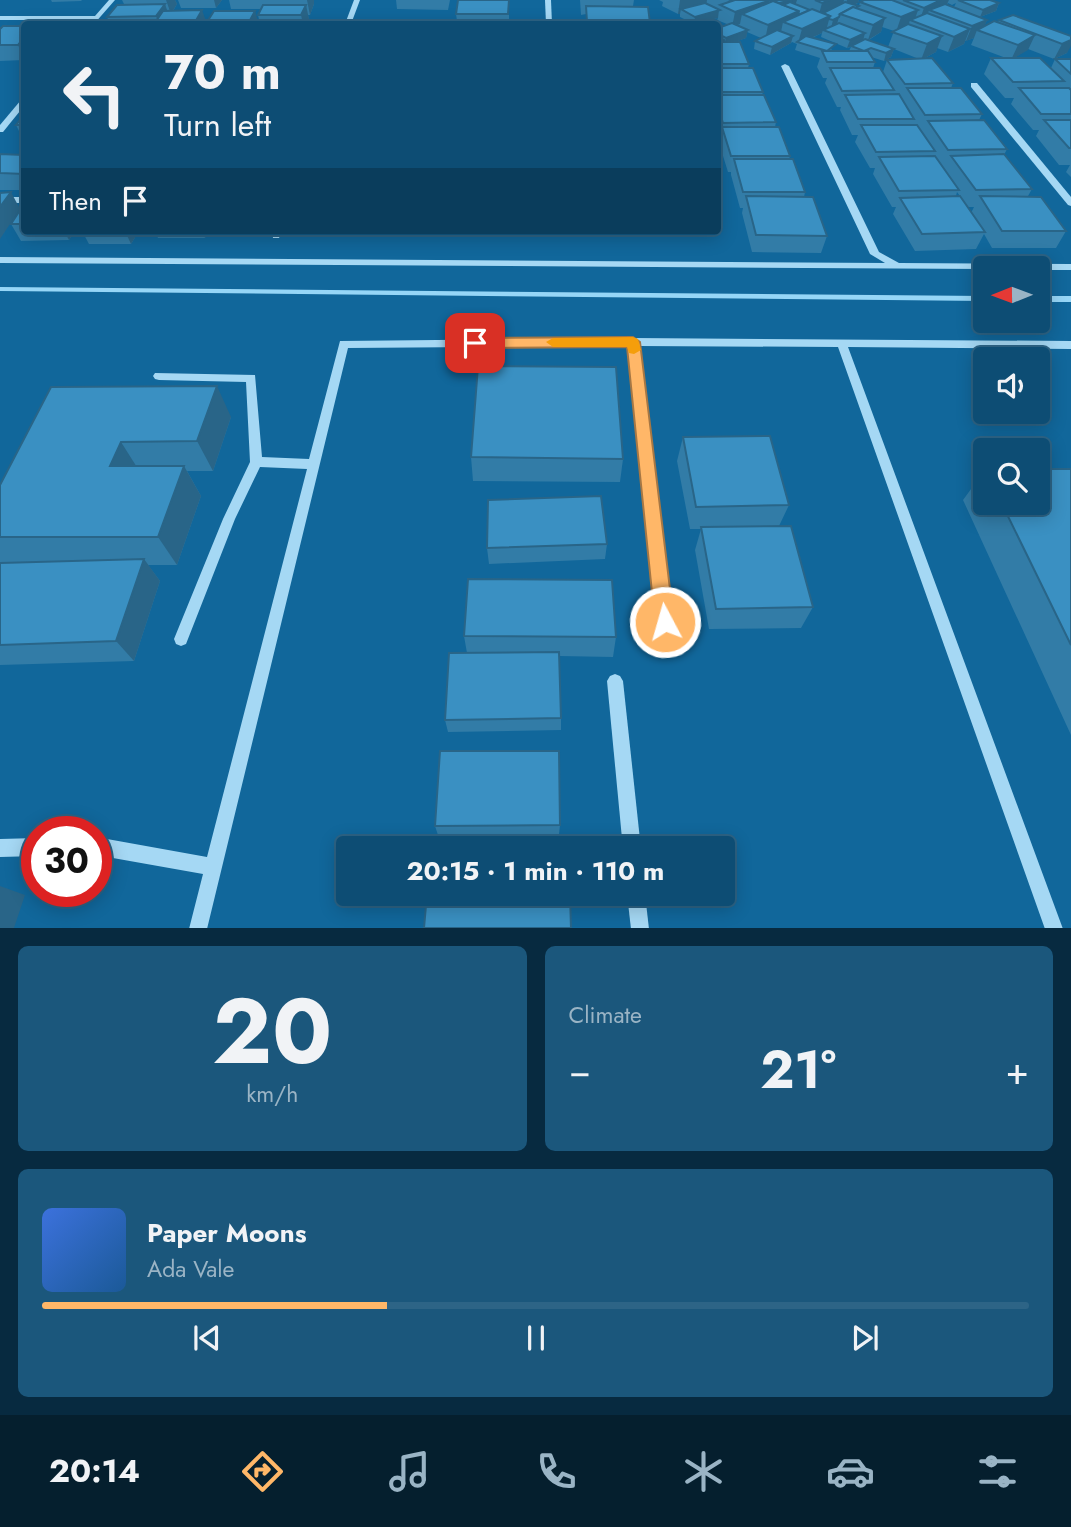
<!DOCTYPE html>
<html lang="en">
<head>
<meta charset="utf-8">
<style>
	body { margin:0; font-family:Jost,sans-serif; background:#1b577c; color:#f1f3f6; height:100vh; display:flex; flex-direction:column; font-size:26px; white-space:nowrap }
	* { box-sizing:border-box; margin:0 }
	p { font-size:23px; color:#9ab4c5 }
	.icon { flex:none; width:38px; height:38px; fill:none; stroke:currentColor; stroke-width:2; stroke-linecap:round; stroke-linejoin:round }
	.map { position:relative; height:928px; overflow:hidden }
	.sheet { display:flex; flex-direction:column; gap:18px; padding:18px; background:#072a40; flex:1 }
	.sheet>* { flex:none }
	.hud { position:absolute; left:21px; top:21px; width:700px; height:214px; border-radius:7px; box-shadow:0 4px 18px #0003,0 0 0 2px #2d6486; background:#0d4d74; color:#f1f3f6; overflow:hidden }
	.needle { width:46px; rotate:269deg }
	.tools { position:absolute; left:973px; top:256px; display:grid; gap:14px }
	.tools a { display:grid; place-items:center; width:77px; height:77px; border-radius:7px; background:#0d4d74; box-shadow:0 4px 18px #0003,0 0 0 2px #2d6486; font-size:35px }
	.speed { position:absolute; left:21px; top:816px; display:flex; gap:14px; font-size:35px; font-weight:700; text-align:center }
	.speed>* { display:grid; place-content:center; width:91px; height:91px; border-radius:50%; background:#0d4d74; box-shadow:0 4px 18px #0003,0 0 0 2px #2d6486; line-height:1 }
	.speed .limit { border:10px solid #d22; background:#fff; color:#111 }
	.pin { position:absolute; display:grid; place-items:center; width:60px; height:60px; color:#fff; margin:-30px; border-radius:14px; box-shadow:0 4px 10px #0006 }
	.me { position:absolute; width:77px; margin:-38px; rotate:354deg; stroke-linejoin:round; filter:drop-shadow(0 0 5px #0008) }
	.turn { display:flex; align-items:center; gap:24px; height:147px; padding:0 28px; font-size:32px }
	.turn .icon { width:91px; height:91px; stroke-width:2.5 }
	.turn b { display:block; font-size:49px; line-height:60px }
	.then { display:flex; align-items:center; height:66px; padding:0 28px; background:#0003; gap:14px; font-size:26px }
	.big { font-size:52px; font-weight:700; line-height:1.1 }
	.sheet .card { flex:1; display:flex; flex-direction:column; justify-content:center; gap:10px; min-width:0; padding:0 24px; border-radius:10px; background:#1b577c }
	.sheet .dial { align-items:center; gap:0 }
	.dial b { font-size:91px; line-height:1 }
	.song { display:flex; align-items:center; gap:21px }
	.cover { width:84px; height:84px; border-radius:10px; background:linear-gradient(135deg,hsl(220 70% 55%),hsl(210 70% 35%)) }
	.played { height:7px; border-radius:4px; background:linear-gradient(90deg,#ffb768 35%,#2d6486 35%) }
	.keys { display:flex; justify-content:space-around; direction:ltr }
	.heat { display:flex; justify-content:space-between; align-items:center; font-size:38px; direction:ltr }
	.sheet .tiles { flex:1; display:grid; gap:18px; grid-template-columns:1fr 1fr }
	.card:last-child { grid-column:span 2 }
	.trip { position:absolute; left:336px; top:836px; width:399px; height:70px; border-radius:7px; background:#0d4d74; box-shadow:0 4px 18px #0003,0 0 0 2px #2d6486; font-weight:700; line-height:70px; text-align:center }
	.tabs { display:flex; height:112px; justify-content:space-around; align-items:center; background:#051f2e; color:#9ab4c5 }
	.tabs .icon { width:49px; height:49px }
	.tabs .current { color:#ffb768 }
	.tabs b { font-size:32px; color:#f1f3f6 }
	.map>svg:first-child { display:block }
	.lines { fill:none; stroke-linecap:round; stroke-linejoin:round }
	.stream { fill:#96d6f7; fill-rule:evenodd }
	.minor { fill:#a5d8f4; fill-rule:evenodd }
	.wall { fill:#327ca7; fill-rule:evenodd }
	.shaded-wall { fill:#296588 }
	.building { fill:#3a90c2; stroke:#296588; stroke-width:2 }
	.route { fill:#ffb768; stroke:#a67744; stroke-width:2 }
	.slow { fill:#f59e0b }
</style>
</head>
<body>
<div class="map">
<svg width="1071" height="929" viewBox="0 0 1071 929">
	<rect width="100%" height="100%" fill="#11679b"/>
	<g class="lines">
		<g class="stream">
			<polygon points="0,287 985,296 985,301 0,291"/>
			<rect x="1038" y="296" width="33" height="6"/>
		</g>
		<g class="minor">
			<polygon points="109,0 115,0 94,24 91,22 92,20 0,20 0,16 95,16"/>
			<polygon points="354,0 360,0 351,24 345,24"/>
			<polygon points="545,0 551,0 552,24 546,24"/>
			<polygon points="785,64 789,66 879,252 899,263 1071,264 1071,270 1038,270 1038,268 985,268 985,269 0,263 0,257 885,263 870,254 781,66"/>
			<polygon points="971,83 977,83 1071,197 1071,206 1068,205 971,87"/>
			<polygon points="21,100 24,100 24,106 3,132 0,132 0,125"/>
			<rect x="0" y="197" width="24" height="6"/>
			<polygon points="272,231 282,231 279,238 273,238"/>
			<polygon points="633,338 1071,341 1071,349 848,347 1063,929 1045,929 838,347 639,346 672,622 670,627 665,628 660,627 658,622 628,346 348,348 207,929 189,929 203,874 96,855 96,837 207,857 307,469 260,467 235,519 186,644 181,646 176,644 174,639 223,519 250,462 246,382 159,380 155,379 153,376 155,373 255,375 262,457 309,459 340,341"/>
			<polygon points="615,674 620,676 623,681 641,849 623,849 607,681 610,676"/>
			<polygon points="37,838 37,856 0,857 0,839"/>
			<polygon points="627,894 645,894 649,929 631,929"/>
		</g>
	</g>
	<g class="wall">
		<polygon points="51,0 82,0 81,1 52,2"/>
		<polygon points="122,0 175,0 177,4 173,11 207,24 110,24 107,17 124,4"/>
		<polygon points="178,0 222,0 216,8 181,8"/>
		<polygon points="229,0 314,0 314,4 310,15 308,15 309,19 307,24 260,24 258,15 261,9 231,9"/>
		<polygon points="396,0 450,0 448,10 397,9"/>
		<polygon points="509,0 509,24 456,24 457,21 456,14"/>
		<polygon points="580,0 634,0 633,6 648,7 650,24 586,24 586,14 581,15"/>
		<path d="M659 0H859L858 3 854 5 859 6 860 2 864 0H990L999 3 996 11 980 17 954 7 956 3 952 5 948 3 947 5 987 20 984 26 998 23 999 20 1071 36 1067 53 1054 59 1028 49 1014 58 1051 68 1055 59H1071V177L1066 172 1070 165H1059L1036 136 1039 130H1033L1011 104 1014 98H1005L984 74 991 58H1006L971 45 974 38 965 41 964 44 948 52 937 48 936 52 923 59 953 83 951 88 982 114 979 120 1007 149 1004 155 1032 189 1028 196 1066 231 1056 248H992L984 234 976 249 915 251 893 214 896 207H892L873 174 875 168H870L855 142 858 135H852L840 110 841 107H837L825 83 827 78H823L817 67 820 58 795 50 797 44 792 42 791 43 770 55 754 49 755 41 761 38 747 32 746 38 734 42 749 64 748 68 763 92 762 95 776 122 775 127 790 156 789 159 805 192 804 197 827 236 821 253 752 252 742 213 743 208H740L731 175V172H728L719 143 720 139 718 133V28L727 24 717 20 718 18 694 24 680 17V14H678L662 6 663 2ZM882 27 894 31 888 47 869 40 881 32ZM822 33 821 37 847 48 851 47 849 51H834L812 38ZM894 49 919 59 887 60 883 72 873 68 875 62 871 57 884 61 891 57ZM957 192 968 207H974L971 213 956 196Z"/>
		<polygon points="214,11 259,24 208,24 207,22"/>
		<polygon points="24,26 24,60 0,61 0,29"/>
		<polygon points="24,115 24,141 16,125"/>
		<polygon points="0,154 24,155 24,190 0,190"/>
		<polygon points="24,204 24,231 75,231 69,240 21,241 11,224"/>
		<polygon points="82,231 139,231 131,244 89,244"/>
		<polygon points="155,231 208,231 205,238 158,238"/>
		<polygon points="314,231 373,231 373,234 315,235"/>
		<polygon points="384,231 436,231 385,233"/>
		<polygon points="454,231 513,231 513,232 454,233"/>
		<polygon points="51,387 231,417 213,471 187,471 201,496 177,565 148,565 160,581 134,661 0,665 0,485"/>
		<polygon points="683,437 789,505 779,526 813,607 801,628 709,629 695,550 701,529 690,529 677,461"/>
		<polygon points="471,457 623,459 620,482 473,481"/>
		<polygon points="1071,469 1071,735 963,500 985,470 985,502 1038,502"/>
		<polygon points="607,544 605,559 489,564 487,548"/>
		<polygon points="464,636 616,637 613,657 559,656 561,718 561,730 448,732 445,720 467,653"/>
		<polygon points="560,825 559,834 438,835 435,826"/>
	</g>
	<g class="shaded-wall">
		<polygon points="166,0 175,0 177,4 171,14"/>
		<polygon points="214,0 222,0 216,8"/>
		<polygon points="307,0 314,0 314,4 310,15"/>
		<polygon points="680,0 707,0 706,6 681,9 680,14 678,14"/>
		<polygon points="730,0 771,0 765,16 742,14 740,24 732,27 735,12 726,8 728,1"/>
		<polygon points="792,0 797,0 795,6 769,6"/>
		<polygon points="830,0 844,0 842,8 818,18 822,3"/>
		<polygon points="847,0 859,0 858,3 845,8"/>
		<polygon points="937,0 949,0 946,6 933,12 933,11 929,10 926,19 919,22 924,8"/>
		<polygon points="999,3 996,11 980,17 983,10"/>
		<polygon points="165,4 170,19 159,24 156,16"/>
		<polygon points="306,5 309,19 307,24 303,24 301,15"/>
		<polygon points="202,10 207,24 194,24"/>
		<polygon points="719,10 718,18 694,24 695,17"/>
		<polygon points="918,10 914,22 910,20 908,27 896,32 901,17"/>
		<polygon points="255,11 259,24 250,24 249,22"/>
		<polygon points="799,11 795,26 783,22 781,32 765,40 768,25"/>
		<polygon points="830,16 826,31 823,30 822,33 800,43 798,43 802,29"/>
		<polygon points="839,17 837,24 831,28 833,20"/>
		<polygon points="885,18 881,32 868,40 873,25"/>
		<polygon points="987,20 982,32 977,30 974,38 966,41 972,26"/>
		<polygon points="970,29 964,44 948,52 954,37"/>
		<polygon points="748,30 746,38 725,46 726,38"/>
		<polygon points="865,33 863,41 847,48 850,40"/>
		<polygon points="1035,35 1028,50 1011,60 1018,45"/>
		<polygon points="793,36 791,43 770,55 772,47"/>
		<polygon points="942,36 936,52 921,60 927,44"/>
		<polygon points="24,37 24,59 18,45"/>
		<polygon points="1071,40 1071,46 1067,53 1054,59 1062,44"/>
		<polygon points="894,49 891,57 884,61 886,53"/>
		<polygon points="11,192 20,209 0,239 0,207"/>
		<polygon points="64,231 75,231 69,240"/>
		<polygon points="125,231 139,231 131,244"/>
		<polygon points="202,231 208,231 205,238"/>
		<polygon points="217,386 231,417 213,471 197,441"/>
		<polygon points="121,442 140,472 110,466"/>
		<polygon points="184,466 201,496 177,565 158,537"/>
		<polygon points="144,559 160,581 134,661 116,641"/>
		<polygon points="0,886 25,895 14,928 0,928"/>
	</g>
	<g class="building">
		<polygon points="458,0 509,0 508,14 456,14"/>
		<polygon points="735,0 766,0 768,1 735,12 720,5"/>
		<polygon points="766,0 792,0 779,3 773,1 768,3 768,1"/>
		<polygon points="815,0 830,0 822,3"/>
		<polygon points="864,0 892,0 918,10 901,17 860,2"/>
		<polygon points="903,0 936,0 939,1 924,8"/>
		<polygon points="958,0 990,0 999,3 983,10"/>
		<polygon points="773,1 799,11 768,25 742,14"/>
		<polygon points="790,2 810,10 798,15 799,11 783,5"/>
		<polygon points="845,2 859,6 855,8 853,7 840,14 839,17 833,20 829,19 830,16 823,13"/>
		<polygon points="705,3 720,10 695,17 681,9"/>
		<polygon points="165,4 156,16 107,17 117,5"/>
		<polygon points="945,4 987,20 972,26 929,10"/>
		<polygon points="263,5 306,5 301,15 258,15"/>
		<polygon points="586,6 648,7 650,23 587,22"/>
		<polygon points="853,7 885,18 873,25 840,14"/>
		<polygon points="812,9 830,16 802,29 783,22"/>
		<polygon points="202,10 194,24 154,24 163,11"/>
		<polygon points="214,11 255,11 249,22 207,22"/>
		<polygon points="927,13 970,29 954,37 910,20"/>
		<polygon points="1013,15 1071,36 1071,40 1062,44 999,20"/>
		<rect x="456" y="21" width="43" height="3"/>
		<polygon points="994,21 1035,35 1018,45 977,30"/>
		<polygon points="732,23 748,30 726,38 718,34 718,28"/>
		<polygon points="839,23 865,33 850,40 823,30"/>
		<polygon points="908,24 942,36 927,44 892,32"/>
		<polygon points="3,26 24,26 24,37 18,45 0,45 0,29"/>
		<polygon points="777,30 793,36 772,47 755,41"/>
		<polygon points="806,36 836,44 827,51 797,42"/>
		<polygon points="718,37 724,40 718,42"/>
		<polygon points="865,39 894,49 886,53 871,48 864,51 851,46"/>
		<polygon points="718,42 740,42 749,64 718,64"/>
		<polygon points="822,51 868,51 875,62 827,62"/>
		<polygon points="932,58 953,83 905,84 887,60"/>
		<polygon points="991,58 1040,58 1064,81 1013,82"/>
		<polygon points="1055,59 1071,59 1071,74"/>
		<polygon points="718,68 753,68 763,92 718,92"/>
		<polygon points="830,68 880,68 894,90 842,91"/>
		<polygon points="907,88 961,88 982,114 925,115"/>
		<polygon points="1019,88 1069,88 1071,90 1071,114 1041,114"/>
		<polygon points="899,94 914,119 858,119 845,95"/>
		<polygon points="718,95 764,95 776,122 723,123 718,108"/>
		<polygon points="24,115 24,125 16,125"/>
		<polygon points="984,120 1007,149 948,150 928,121"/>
		<polygon points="1044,120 1071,120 1071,148 1069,148"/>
		<polygon points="861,125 917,125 935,151 876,152"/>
		<polygon points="722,127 779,127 790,156 731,156"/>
		<polygon points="0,154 24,155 24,174 0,173"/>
		<polygon points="1004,154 1032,189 976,190 951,156"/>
		<polygon points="935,156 959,190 899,191 879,157"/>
		<polygon points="734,159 793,159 805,192 743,192"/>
		<polygon points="11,192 0,207 0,193"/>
		<polygon points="746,196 813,197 827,236 756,235"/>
		<polygon points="960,196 985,232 922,234 900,198"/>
		<polygon points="980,196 1041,197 1066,231 1002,231"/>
		<polygon points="24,204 24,224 11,224"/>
		<polygon points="478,366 616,367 623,459 471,457"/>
		<polygon points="217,386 197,441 121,442 110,466 184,466 158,537 0,537 0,485 51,387"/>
		<polygon points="770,436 789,505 696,507 683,437"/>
		<polygon points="1038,469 1071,469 1071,645 1001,502 1038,502"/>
		<polygon points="601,496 607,544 487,548 488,500"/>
		<polygon points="791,526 813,607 716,609 701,527"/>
		<polygon points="144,559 116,641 0,645 0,563"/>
		<polygon points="468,579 612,580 616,637 464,636"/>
		<polygon points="559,652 561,718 445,720 449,653"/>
		<polygon points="440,751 559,751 560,825 435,826"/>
		<polygon points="431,844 569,844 569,849 430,849"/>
		<polygon points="427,894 570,894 571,928 424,928"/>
	</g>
	<polygon class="route" points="633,337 640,342 674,622 671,628 665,631 658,628 655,622 627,347 475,348 468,343 475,338"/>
	<polygon class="slow" points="633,337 638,339 641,350 634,354 629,353 627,347 553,347 546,342 553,338"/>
</svg>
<div class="tools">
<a><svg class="needle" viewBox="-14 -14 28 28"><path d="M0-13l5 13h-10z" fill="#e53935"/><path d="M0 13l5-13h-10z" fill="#9ab4c5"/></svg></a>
<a><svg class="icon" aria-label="sound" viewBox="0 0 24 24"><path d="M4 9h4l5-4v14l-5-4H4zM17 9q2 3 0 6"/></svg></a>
<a><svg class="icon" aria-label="search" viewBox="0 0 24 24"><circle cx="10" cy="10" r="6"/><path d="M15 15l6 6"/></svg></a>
</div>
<div class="speed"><div class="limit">30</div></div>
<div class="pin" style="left:475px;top:343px;background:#d93025"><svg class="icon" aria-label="arrive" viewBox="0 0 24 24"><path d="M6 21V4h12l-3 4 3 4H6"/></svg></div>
<svg class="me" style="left:665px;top:622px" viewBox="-20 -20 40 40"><circle r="17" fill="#ffb768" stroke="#fff" stroke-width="3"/><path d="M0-11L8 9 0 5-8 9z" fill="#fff"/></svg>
<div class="trip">20:15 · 1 min · 110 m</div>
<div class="hud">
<div class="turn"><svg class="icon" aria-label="left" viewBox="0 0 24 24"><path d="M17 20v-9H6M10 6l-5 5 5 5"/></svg><div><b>70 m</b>Turn left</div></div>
<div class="then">Then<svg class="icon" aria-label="arrive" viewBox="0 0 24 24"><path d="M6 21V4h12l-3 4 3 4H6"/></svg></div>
</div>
</div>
<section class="sheet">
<div class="tiles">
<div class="card dial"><b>20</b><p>km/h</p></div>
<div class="card"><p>Climate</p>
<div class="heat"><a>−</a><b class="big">21°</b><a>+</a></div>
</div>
<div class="card">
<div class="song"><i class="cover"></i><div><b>Paper Moons</b><p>Ada Vale</p></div></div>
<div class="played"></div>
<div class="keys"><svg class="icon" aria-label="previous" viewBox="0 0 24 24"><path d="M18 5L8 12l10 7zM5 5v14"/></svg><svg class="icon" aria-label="pause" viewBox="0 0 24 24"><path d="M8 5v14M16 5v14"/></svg><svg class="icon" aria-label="next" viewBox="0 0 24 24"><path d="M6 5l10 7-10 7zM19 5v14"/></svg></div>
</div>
</div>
</section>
<nav class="tabs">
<b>20:14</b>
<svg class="icon current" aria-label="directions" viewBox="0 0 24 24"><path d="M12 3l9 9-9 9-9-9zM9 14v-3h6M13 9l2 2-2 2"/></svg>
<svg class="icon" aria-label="music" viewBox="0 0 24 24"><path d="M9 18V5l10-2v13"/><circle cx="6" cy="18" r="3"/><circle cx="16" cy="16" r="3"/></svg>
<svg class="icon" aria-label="phone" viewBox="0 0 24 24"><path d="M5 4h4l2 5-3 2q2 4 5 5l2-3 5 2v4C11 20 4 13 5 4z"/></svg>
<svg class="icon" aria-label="climate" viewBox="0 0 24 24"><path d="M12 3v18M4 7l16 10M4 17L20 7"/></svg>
<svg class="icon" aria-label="car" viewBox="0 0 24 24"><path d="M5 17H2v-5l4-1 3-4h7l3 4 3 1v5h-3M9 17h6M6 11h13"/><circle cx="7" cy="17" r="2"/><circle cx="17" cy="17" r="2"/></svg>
<svg class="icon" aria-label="filters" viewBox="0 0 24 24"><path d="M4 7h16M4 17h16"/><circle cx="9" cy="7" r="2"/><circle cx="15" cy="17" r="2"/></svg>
</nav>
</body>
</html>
